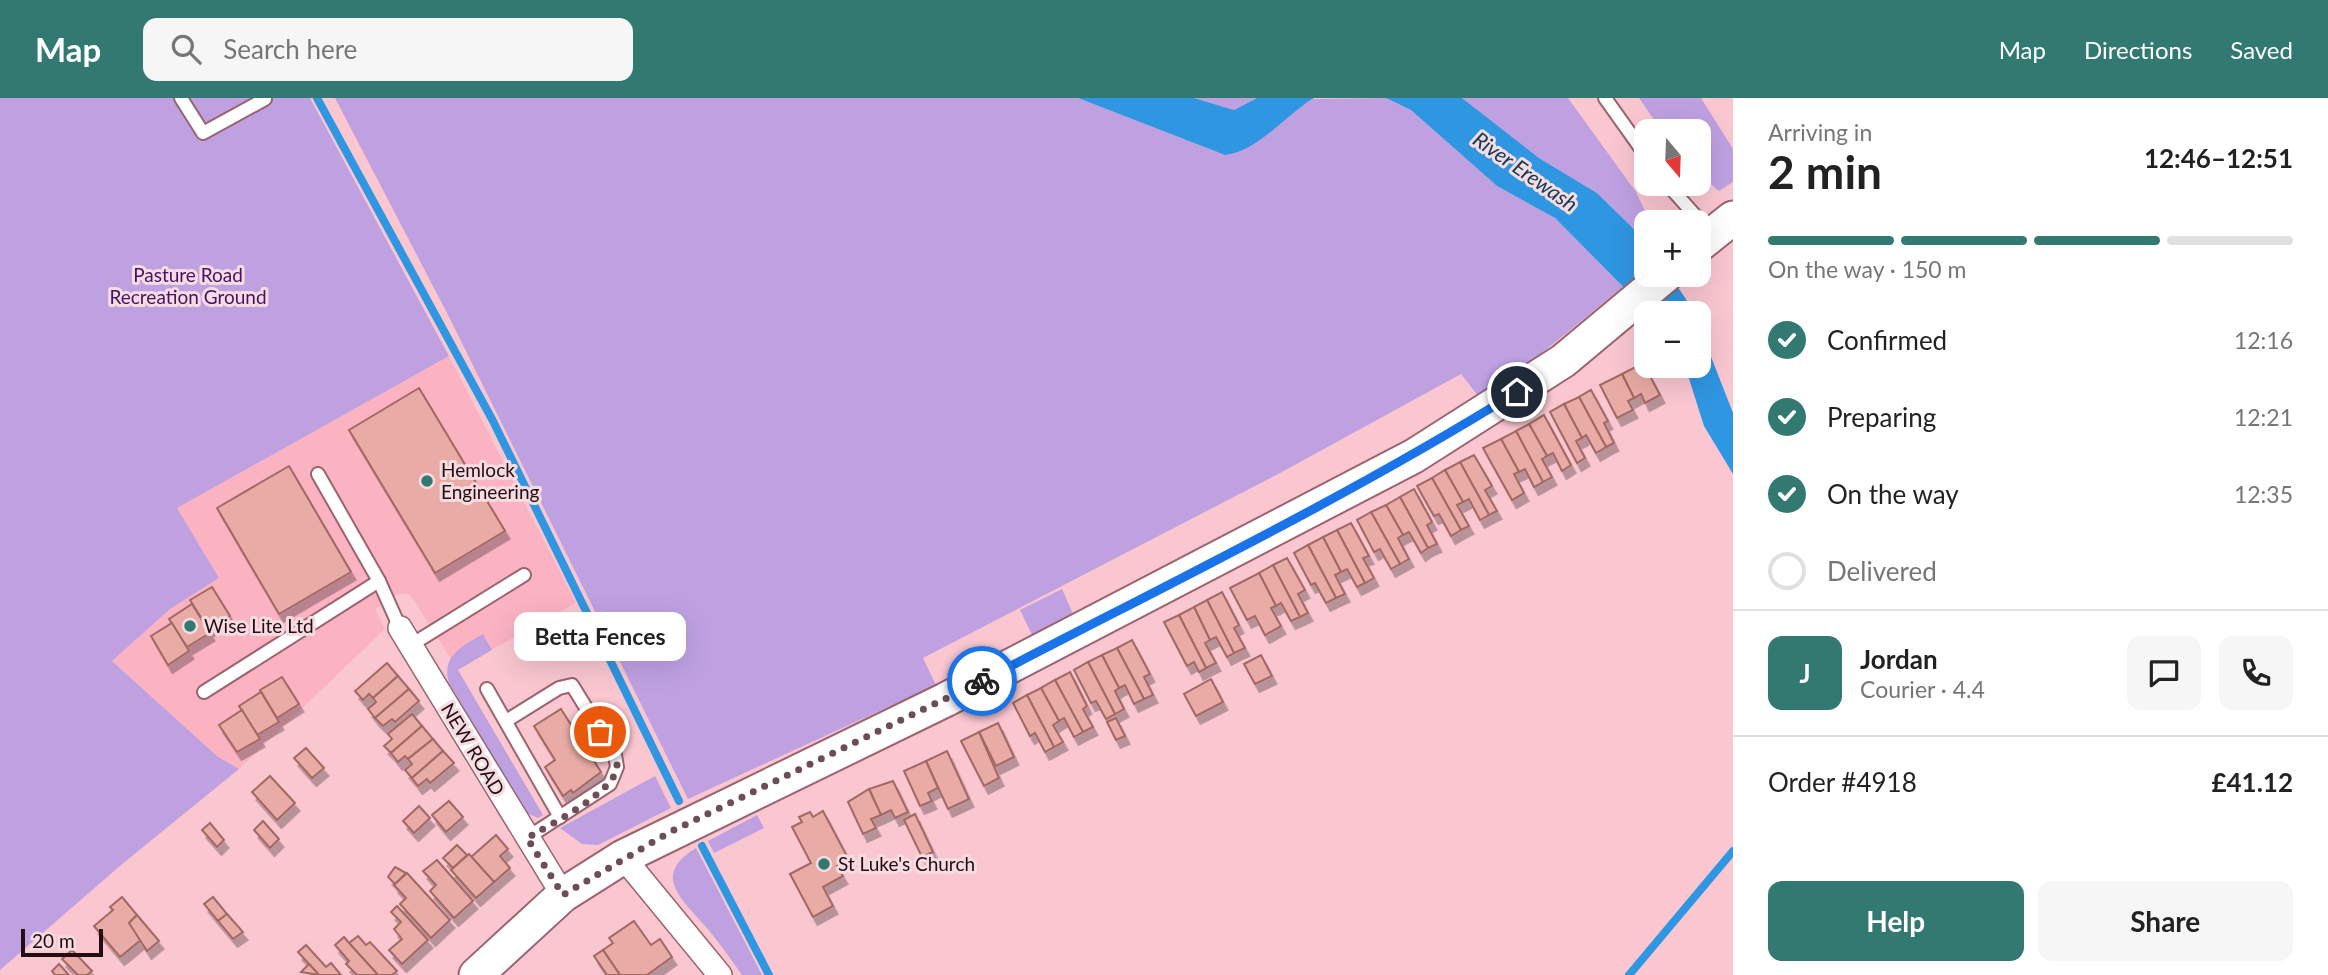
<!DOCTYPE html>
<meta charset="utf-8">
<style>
body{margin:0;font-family:Lato,sans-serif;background:#f6f6f6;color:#222;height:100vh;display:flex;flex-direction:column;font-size:26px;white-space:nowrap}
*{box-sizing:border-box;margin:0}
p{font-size:23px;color:#767676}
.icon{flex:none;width:38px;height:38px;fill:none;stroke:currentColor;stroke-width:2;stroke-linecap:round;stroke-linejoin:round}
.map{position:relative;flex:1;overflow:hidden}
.sheet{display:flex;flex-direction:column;background:#fff;width:595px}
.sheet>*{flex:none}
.needle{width:46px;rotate:161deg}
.tools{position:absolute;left:1634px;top:21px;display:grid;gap:14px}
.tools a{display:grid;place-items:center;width:77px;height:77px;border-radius:14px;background:#fff;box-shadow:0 7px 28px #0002;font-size:35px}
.scale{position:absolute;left:21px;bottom:18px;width:82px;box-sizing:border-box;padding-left:7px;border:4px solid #230d13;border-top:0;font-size:19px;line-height:24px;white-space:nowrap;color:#230d13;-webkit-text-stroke:5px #f6dce0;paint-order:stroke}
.pin{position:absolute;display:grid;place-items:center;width:60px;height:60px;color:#fff;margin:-30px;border:4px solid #fff;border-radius:50%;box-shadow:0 2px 7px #0007}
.courier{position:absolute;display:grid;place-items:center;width:70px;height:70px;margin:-35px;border:5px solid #1a73e8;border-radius:50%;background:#fff;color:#222;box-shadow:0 2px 9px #0007}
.bubble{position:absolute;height:49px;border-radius:14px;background:#fff;box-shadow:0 7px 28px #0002;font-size:23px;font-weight:700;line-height:49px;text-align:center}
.headline em{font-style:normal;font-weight:700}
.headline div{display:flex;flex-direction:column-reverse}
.headline{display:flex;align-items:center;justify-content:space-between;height:119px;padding:0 35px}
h1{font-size:46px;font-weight:700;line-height:52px}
.bar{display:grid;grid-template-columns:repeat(4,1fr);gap:10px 7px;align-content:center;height:84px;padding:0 35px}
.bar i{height:9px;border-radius:5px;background:#e0e0e0}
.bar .active{background:#327971}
.bar p{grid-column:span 4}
.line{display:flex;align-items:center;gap:18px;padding:0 35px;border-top:2px solid #e0e0e0}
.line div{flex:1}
.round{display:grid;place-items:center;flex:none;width:74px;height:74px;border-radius:14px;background:#f6f6f6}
ol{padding:0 35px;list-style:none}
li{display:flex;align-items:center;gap:21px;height:77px}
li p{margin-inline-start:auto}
li .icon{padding:7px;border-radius:50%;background:#327971;color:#fff;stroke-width:4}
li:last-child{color:#767676}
li i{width:38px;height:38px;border:4px solid #e0e0e0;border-radius:50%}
.cta{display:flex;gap:14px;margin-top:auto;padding:14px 35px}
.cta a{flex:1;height:80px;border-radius:14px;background:#327971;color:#fff;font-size:28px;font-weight:700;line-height:80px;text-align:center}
.cta a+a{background:#f6f6f6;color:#222}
header{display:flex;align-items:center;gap:42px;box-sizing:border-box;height:98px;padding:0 35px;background:#327971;color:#fff}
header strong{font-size:33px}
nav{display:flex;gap:38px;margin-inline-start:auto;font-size:24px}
.search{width:490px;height:63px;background:#f6f6f6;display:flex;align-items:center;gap:18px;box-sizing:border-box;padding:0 24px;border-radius:14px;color:#767676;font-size:26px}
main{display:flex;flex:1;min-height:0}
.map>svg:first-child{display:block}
.built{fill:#fbb3c2}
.green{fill:#bfa1e2}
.water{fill:#2f96e1}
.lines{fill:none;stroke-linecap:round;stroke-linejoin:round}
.stream{stroke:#2f96e1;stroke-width:8}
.building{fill:#e9aba5;stroke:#a26863;stroke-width:2;filter:url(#shadow)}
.lane-casing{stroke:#9b636f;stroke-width:16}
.street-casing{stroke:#9b636f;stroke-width:26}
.secondary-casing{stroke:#9b636f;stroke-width:37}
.lane{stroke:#fff;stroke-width:12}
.street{stroke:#fff;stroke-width:23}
.secondary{stroke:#fff;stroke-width:33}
.done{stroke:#6e4e56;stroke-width:7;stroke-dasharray:0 12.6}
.route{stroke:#1a73e8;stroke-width:9}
.poi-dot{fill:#327971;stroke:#f6dce0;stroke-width:2.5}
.labels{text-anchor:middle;stroke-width:6;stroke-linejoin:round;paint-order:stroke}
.park-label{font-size:19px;fill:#441269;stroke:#f6dce0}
.poi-label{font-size:19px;fill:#230d13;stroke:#f6dce0;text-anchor:start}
.street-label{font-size:19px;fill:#230d13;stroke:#f6dce0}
.water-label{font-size:21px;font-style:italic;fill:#103857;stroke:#f6dce0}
</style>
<header>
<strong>Map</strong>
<div class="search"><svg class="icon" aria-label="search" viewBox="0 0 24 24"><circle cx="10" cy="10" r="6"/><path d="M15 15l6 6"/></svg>Search here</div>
<nav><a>Map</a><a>Directions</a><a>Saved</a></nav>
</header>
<main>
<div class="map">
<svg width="1733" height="877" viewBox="0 0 1733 877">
<defs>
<filter id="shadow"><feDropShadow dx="4.5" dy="8" stdDeviation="0" flood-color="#0004"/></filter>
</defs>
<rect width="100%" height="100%" fill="#fac7d1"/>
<polygon class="built" points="449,258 576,505 457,571 414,502 408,496 398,496 375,511 385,531 239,671 217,658 112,563 170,511 219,480 176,410"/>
<g class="green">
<polygon points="0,0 310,0 449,258 177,410 219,480 170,511 112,563 217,658 239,671 121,767 0,872"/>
<polygon points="335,0 1078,0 1225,57 1313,1 1386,0 1411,12 1497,88 1555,120 1623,189 1527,267 1479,299 1461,276 1280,375 923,560 936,587 688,701 447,215"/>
<polygon points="1194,0 1257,0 1234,12"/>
<polygon points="1462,0 1568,0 1636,94 1650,124 1647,124 1647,139 1644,141 1597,95 1539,60"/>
<polygon points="1639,0 1701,0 1733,51 1733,84 1719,93 1699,76 1699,33 1662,33"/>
<polygon points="1062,491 1074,518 1033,539 1020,512"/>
<path d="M483,536l9,16 -34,20 85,145 -5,3 -12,-5 -77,-130c-8,-27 13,-37 34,-49z"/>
<polygon points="655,678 671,710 598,747 582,746 560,730"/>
<polygon points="757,717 764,730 714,755 708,743"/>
<path d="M696,750l66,127h-20c-12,-17 -23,-33 -37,-49 -23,-27 -54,-51 -9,-78z"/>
</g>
<g class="water">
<path d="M1078,0h116l40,12 23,-12h57c-29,17 -55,53 -89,57z"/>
<polygon points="1386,0 1462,0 1539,60 1597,95 1647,144 1647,177 1670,177 1695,215 1649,215 1555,120 1497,88 1411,12"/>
<polygon points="1699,228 1733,315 1733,376 1704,328 1685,268 1699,268"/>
</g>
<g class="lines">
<g class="stream">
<polyline points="317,0 493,323 679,703"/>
<polyline points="702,748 769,877"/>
<polyline points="1629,877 1733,753"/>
</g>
</g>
<g class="building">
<polygon points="1643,265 1660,297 1645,305 1641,296 1634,300 1622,276"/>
<polygon points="1622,276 1634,300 1628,303 1633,312 1617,320 1600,287"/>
<polygon points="419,290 505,433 435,475 349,332"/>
<polygon points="1591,292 1608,323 1604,325 1614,345 1606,349 1579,299"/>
<polygon points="1579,299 1606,349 1596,355 1586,337 1582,340 1564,306"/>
<polygon points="1564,306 1582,340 1576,343 1585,360 1577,365 1550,314"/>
<polygon points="1544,317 1571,367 1562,373 1553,355 1547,358 1529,326"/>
<polygon points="1529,326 1547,358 1542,361 1552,379 1543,384 1516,333"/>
<polygon points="1516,333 1543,384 1534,389 1525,371 1519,374 1501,341"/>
<polygon points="1501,341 1519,374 1514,376 1524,395 1512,402 1483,350"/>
<polygon points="1474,357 1492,388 1485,392 1497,413 1489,417 1460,364"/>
<polygon points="1460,364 1489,417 1480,422 1469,401 1463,404 1445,372"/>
<polygon points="289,368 351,474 279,516 217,410"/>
<polygon points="1445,372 1463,404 1457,407 1469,428 1461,432 1432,380"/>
<polygon points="1432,380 1461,432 1451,438 1439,416 1434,418 1417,388"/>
<polygon points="1414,391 1432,424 1427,427 1437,446 1428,450 1400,399"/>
<polygon points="1400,399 1428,450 1421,455 1409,434 1403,437 1386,407"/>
<polygon points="1386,407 1403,437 1398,440 1409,461 1400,466 1371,414"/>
<polygon points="1371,414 1400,466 1391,471 1380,451 1374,454 1357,422"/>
<polygon points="1351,425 1369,458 1363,460 1374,480 1365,485 1337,432"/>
<polygon points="1337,432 1365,485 1357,489 1347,471 1341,474 1323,439"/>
<polygon points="1323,439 1341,474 1335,477 1345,496 1336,500 1308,447"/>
<polygon points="1308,447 1336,500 1326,505 1315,485 1311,487 1294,455"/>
<polygon points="1287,460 1305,492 1298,496 1308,515 1300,519 1273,467"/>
<polygon points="1273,467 1300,519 1291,523 1281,505 1276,508 1259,475"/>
<polygon points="1259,475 1276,508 1271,510 1281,528 1265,537 1255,518 1247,522 1230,490"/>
<polygon points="212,489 230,518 208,531 190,502"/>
<polygon points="1222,494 1239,527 1234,530 1245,550 1234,555 1207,502"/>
<polygon points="1207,502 1234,555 1227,559 1216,539 1210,542 1194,509"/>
<polygon points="192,506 210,535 187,549 169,521"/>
<polygon points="1194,509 1210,542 1205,545 1216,565 1206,570 1179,517"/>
<polygon points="1179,517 1206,570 1199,574 1194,564 1187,568 1164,524"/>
<polygon points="172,525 189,553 168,567 151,538"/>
<polygon points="1132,542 1150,576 1144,579 1153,597 1144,601 1117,550"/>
<polygon points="1117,550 1144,601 1134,606 1125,587 1119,590 1102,557"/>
<polygon points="1102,557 1119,590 1115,593 1124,611 1115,616 1088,564"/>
<polygon points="1261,557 1272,578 1255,586 1244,566"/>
<polygon points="1088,564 1115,616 1106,621 1096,603 1091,605 1074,572"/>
<polygon points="387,565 398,578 373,600 369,596 363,602 355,593"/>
<polygon points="1070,574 1087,608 1083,611 1093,629 1083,634 1055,582"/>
<polygon points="398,578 409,591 375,620 368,611 376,604 373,600"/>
<polygon points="282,579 299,606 277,620 260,592"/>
<polygon points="1211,581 1223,604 1196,618 1184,596"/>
<polygon points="1055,582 1083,634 1074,639 1064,620 1059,623 1041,590"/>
<polygon points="1041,590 1059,623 1053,627 1063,644 1054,649 1027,597"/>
<polygon points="409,591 419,603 395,624 392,621 383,628 375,620"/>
<polygon points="261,594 279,624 257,637 239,608"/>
<polygon points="1027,597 1054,649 1045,654 1035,635 1030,638 1013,605"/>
<polygon points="561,611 601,674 573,695 571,692 563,698 545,669 555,662 534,628"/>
<polygon points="242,612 260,641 237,654 219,627"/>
<polygon points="412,616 422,628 391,655 384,648 392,641 388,636"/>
<polygon points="1116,620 1125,638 1116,642 1107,624"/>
<polygon points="998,625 1014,659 996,668 979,634"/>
<polygon points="422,628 433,641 408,661 405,658 398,664 391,655"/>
<polygon points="979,634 999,680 984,688 961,643"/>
<polygon points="433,641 443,653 412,680 405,672 412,666 408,661"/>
<polygon points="306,650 324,670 312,680 294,660"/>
<polygon points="443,653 454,665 430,685 427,681 418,688 412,680"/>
<polygon points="947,653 969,701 948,711 926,663"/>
<polygon points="926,663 938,690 928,695 932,703 920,708 904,673"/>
<polygon points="270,678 295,705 277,722 252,694"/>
<polygon points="893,683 908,714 895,720 891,712 881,717 869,691"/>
<polygon points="869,691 881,717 871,721 876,730 863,736 848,704"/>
<polygon points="449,703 463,719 446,734 432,717"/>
<polygon points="419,708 430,720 414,735 403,723"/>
<polygon points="823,713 849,762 837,768 843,778 823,789 833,808 813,819 790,776 811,765 792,729 802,724 799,719 810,714 813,719"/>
<polygon points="915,716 933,754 922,759 904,722"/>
<polygon points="263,723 279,741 270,750 254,732"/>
<polygon points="210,725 224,742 217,749 202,732"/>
<polygon points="496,737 508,751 500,758 510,770 494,784 471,759"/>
<polygon points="457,747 467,757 453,770 443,760"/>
<polygon points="469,756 494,784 476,800 451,772"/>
<polygon points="437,762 473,803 454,820 430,793 436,787 423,773"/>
<polygon points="395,769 406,775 395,786 388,779"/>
<polygon points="407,775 450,822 431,840 400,806 406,800 394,787"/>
<polygon points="122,799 137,817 129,825 142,841 120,859 94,828 113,812 110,809"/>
<polygon points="213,799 227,816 218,823 204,806"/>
<polygon points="397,808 428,842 402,866 389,852 402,841 394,831 401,824 391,814"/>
<polygon points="227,816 243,834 233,841 218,823"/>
<polygon points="137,817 159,843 147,853 129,825"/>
<polygon points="634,823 651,847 660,841 672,859 647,877 620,877 603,852 613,845 609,840"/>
<polygon points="358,838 366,847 370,844 397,873 392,877 378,877 349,845"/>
<polygon points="344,839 349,845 378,877 357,877 346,866 349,863 335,847"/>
<polygon points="306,847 326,869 331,865 341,877 319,877 298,854"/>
<polygon points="72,852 92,873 87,877 78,877 62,861"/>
<polygon points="603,852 620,877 607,877 594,858"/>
<polygon points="59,866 69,877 55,877 52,873"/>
<polygon points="309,866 319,877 301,874"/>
</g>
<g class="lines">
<defs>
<g id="lane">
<polyline points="181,0 203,35 265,1"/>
<polyline points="1605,0 1647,59"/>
<polyline points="1667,86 1711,135"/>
<polyline points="318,376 379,483 400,530"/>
<polyline points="411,547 524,477"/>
<polyline points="487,591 560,719"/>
<polyline points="204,594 379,483"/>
<polyline points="506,623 559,590 572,587 615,657 617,669 610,686 527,740"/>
</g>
<g id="street">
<polyline points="400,530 563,797"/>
<polyline points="623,759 720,877"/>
</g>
<g id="secondary">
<polyline points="1699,147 1733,120"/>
<polyline points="476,877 563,797 623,759 945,602 1414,358 1563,263 1666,177"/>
</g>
</defs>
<use href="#lane" class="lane-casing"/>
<use href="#street" class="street-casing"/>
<use href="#secondary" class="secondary-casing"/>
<use href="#lane" class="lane"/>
<use href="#street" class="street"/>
<use href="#secondary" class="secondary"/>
</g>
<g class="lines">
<path class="done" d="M600,634c7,10 18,22 17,35 -2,25 -69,59 -90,71l36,57 107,-63 312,-151"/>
<path class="route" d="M982,583c180,-94 363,-182 535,-289"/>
</g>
<g class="poi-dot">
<circle cx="427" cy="383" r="7"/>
<circle cx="190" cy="528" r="7"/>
<circle cx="824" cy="766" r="7"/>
</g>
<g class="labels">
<g class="park-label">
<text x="188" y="184">Pasture Road<tspan x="188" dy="22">Recreation Ground</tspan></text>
</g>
<g class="poi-label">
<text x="441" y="379">Hemlock<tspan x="441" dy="22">Engineering</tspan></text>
<text x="204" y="535">Wise Lite Ltd</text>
<text x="838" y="773">St Luke's Church</text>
</g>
<g class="street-label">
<text transform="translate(473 651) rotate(59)" y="7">NEW ROAD</text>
</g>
<g class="water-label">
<text transform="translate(1525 74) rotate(35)" y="7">River Erewash</text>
</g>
</g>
</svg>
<div class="tools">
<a><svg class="needle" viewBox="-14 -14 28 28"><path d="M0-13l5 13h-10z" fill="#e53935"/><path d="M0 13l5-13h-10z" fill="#767676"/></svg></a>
<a>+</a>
<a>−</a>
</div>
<div class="scale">20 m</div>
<div class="pin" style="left:600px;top:634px;background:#ea580c"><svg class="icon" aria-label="bag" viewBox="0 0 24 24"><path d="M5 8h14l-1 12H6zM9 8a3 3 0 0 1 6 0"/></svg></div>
<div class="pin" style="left:1517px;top:294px;background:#1f2937"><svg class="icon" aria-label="home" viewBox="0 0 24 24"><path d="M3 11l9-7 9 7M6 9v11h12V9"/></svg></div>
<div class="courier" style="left:982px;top:583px"><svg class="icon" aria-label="bike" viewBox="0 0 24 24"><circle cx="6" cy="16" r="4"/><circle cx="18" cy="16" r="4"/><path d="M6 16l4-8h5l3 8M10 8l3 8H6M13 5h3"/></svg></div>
<div class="bubble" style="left:514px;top:514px;width:172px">Betta Fences</div>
</div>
<section class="sheet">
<div class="headline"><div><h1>2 min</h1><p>Arriving in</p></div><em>12:46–12:51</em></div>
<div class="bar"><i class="active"></i><i class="active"></i><i class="active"></i><i></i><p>On the way · 150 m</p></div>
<ol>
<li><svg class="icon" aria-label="check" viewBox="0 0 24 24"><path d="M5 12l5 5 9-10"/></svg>Confirmed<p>12:16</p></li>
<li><svg class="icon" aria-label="check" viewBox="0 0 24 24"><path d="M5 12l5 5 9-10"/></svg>Preparing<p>12:21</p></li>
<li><svg class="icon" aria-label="check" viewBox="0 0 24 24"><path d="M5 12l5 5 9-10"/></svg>On the way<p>12:35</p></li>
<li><i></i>Delivered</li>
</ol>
<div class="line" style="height:126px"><b class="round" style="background:#327971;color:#fff">J</b><div><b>Jordan</b><p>Courier · 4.4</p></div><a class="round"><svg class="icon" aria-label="chat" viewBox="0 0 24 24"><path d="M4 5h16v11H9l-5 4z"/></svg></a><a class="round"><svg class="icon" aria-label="phone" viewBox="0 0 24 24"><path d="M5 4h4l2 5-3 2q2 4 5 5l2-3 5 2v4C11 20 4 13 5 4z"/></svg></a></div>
<div class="line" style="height:91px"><div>Order #4918</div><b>£41.12</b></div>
<div class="cta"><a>Help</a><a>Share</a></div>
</section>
</main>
